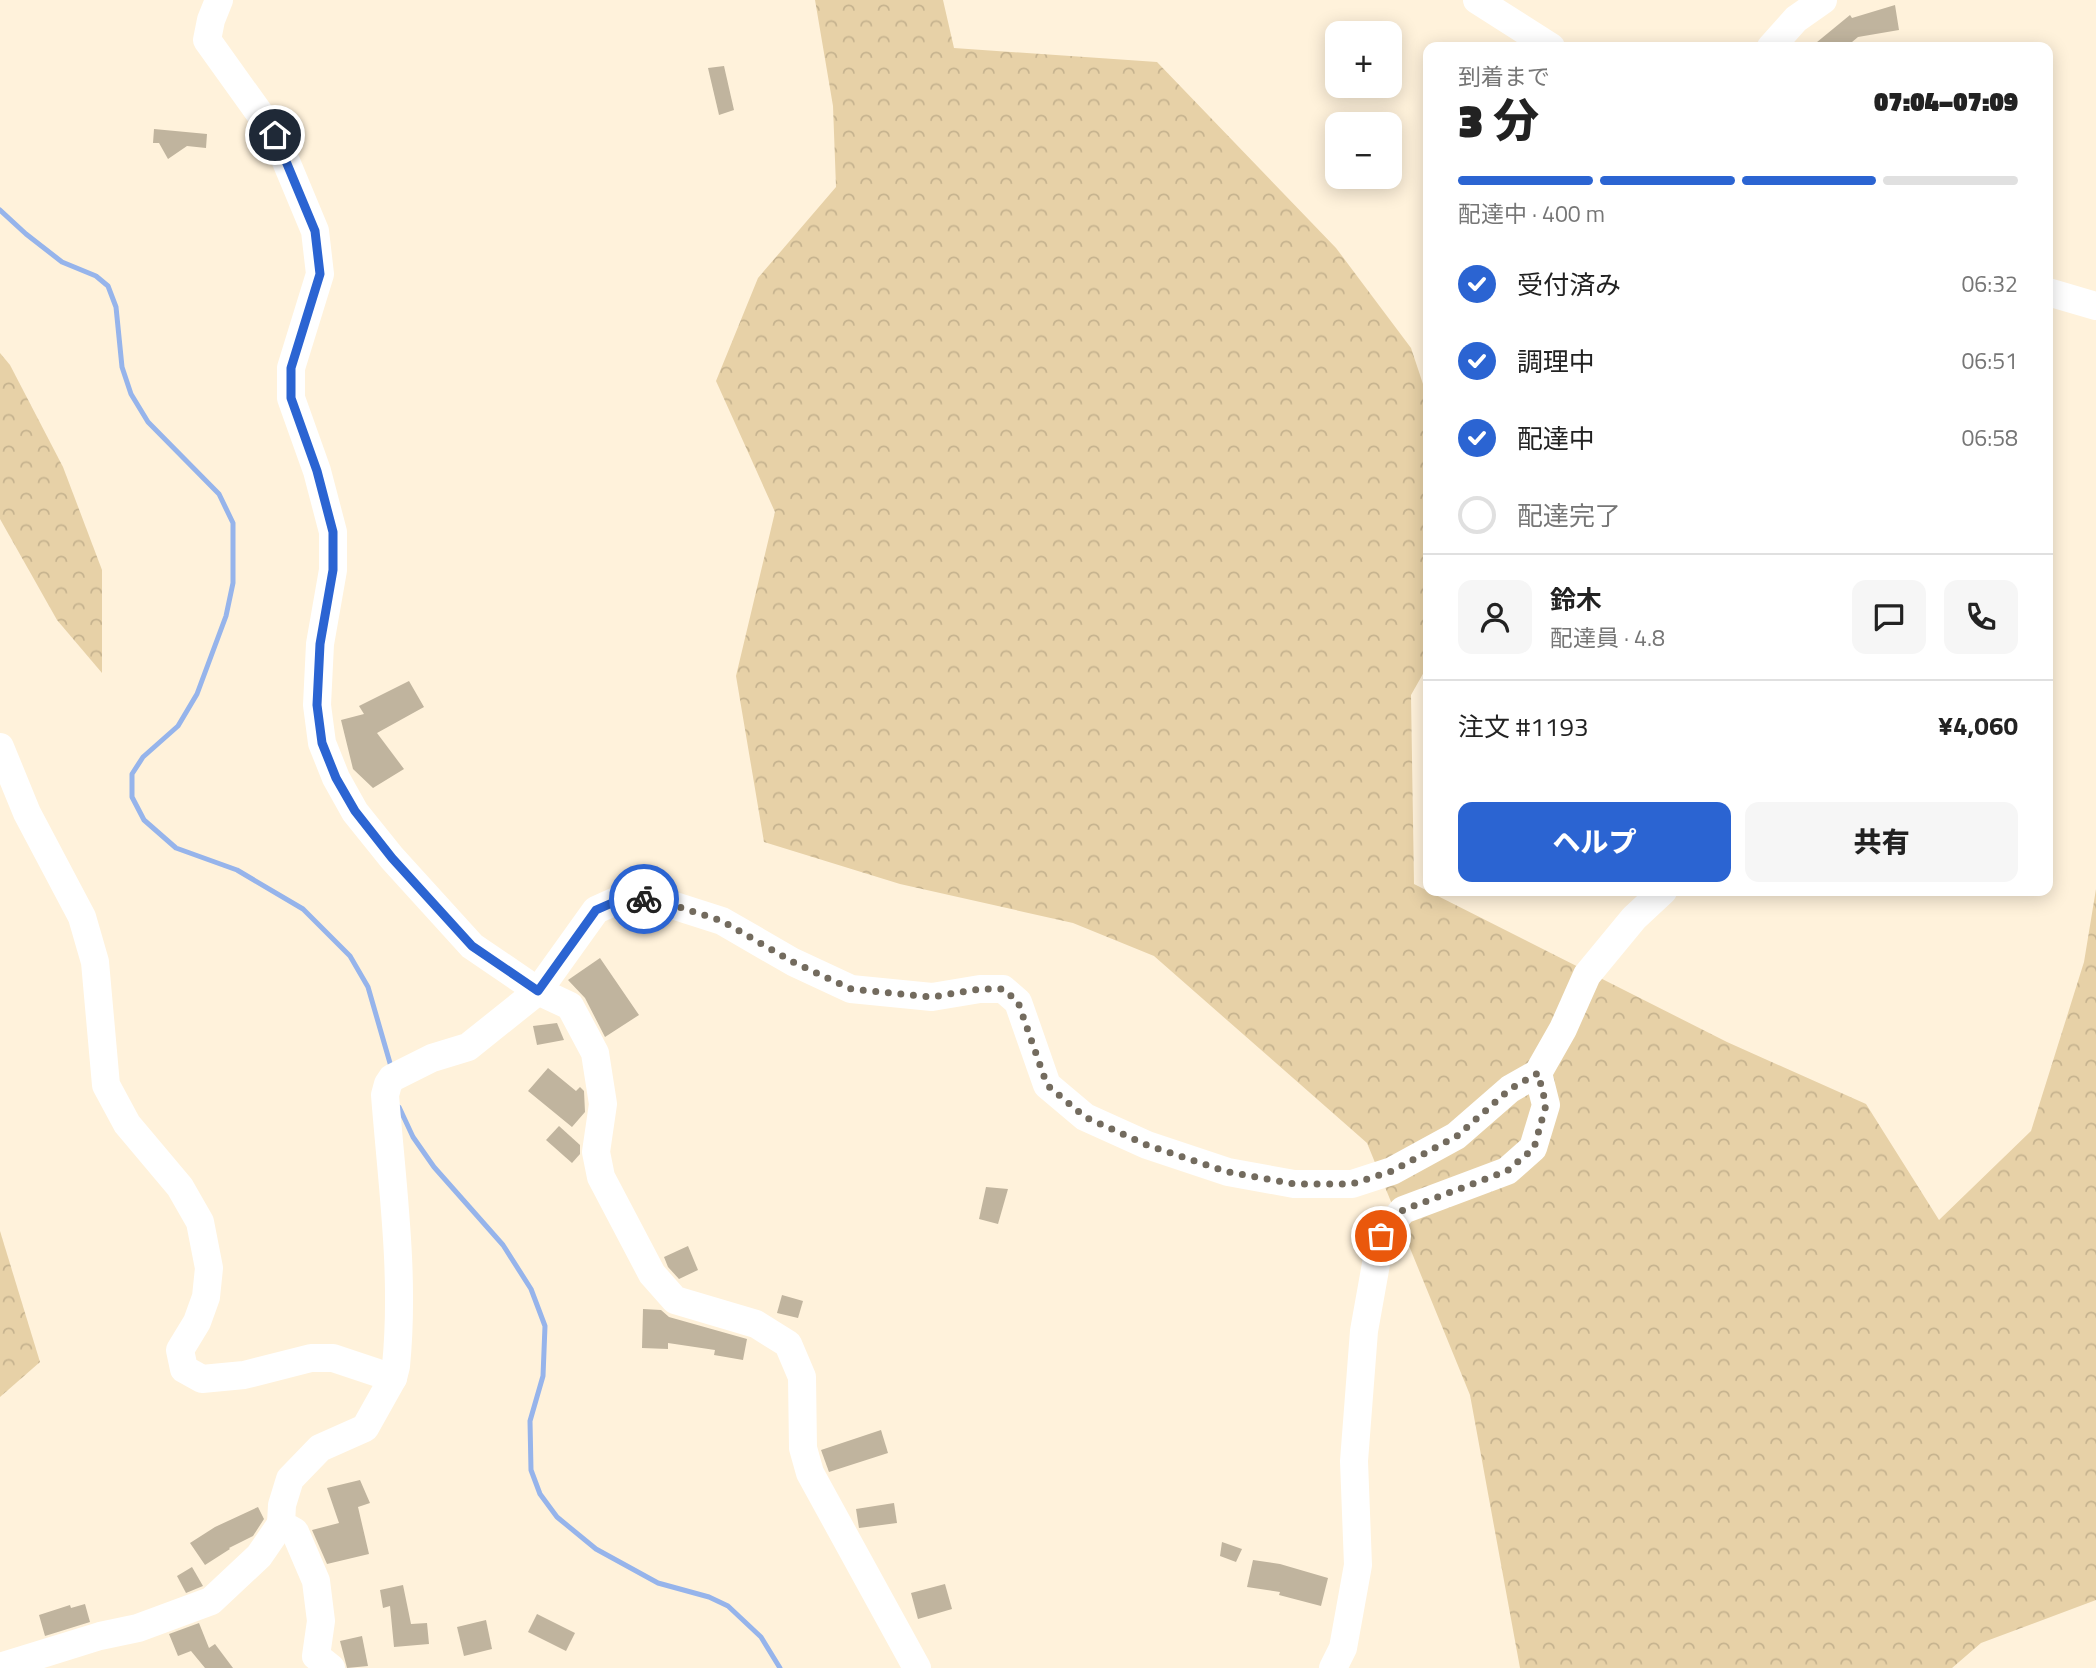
<!DOCTYPE html>
<html lang="ja">
<meta charset="utf-8">
<style>
body{margin:0;font-family:"Titillium Web","Noto Sans JP",sans-serif;background:#f6f6f6;color:#222;height:100vh;display:flex;flex-direction:column;font-size:26px;white-space:nowrap}
*{box-sizing:border-box;margin:0}
p{font-size:23px;color:#767676}
.icon{flex:none;width:38px;height:38px;fill:none;stroke:currentColor;stroke-width:2;stroke-linecap:round;stroke-linejoin:round}
.map{position:relative;flex:1;overflow:hidden}
.panel{position:absolute;left:1423px;top:42px;width:630px;height:854px;display:flex;flex-direction:column;background:#fff;border-radius:14px;box-shadow:0 4px 18px #0003}
.panel>*{flex:none}
.controls{position:absolute;left:1325px;top:21px;display:grid;gap:14px}
.controls a{display:grid;place-items:center;width:77px;height:77px;border-radius:14px;background:#fff;box-shadow:0 4px 18px #0003;font-size:35px}
.pin{position:absolute;display:grid;place-items:center;width:60px;height:60px;color:#fff;margin:-30px;border:4px solid #fff;border-radius:50%;box-shadow:0 2px 7px #0007}
.courier{position:absolute;display:grid;place-items:center;width:70px;height:70px;margin:-35px;border:5px solid #2b64d2;border-radius:50%;background:#fff;color:#222;box-shadow:0 2px 9px #0007}
.summary em{font-style:normal;font-weight:800}
.summary div{display:flex;flex-direction:column-reverse}
.summary{display:flex;align-items:center;justify-content:space-between;height:119px;padding:0 35px}
h1{font-size:46px;font-weight:800;line-height:52px}
.bar{display:grid;grid-template-columns:repeat(4,1fr);gap:10px 7px;align-content:center;height:84px;padding:0 35px}
.bar i{height:9px;border-radius:5px;background:#e0e0e0}
.bar .on{background:#2b64d2}
.bar p{grid-column:span 4}
.line{display:flex;align-items:center;gap:18px;padding:0 35px;border-top:2px solid #e0e0e0}
.line div{flex:1}
.round{display:grid;place-items:center;flex:none;width:74px;height:74px;border-radius:14px;background:#f6f6f6}
ol{padding:0 35px;list-style:none}
li{display:flex;align-items:center;gap:21px;height:77px}
li p{margin-inline-start:auto}
li .icon{padding:7px;border-radius:50%;background:#2b64d2;color:#fff;stroke-width:4}
li:last-child{color:#767676}
li i{width:38px;height:38px;border:4px solid #e0e0e0;border-radius:50%}
.action{display:flex;gap:14px;margin-top:auto;padding:14px 35px}
.action a{flex:1;height:80px;border-radius:14px;background:#2b64d2;color:#fff;font-size:28px;font-weight:800;line-height:80px;text-align:center}
.action a+a{background:#f6f6f6;color:#222}
.map>svg:first-child{display:block}
.forest{fill:url(#forest-crowns)}
.lines{fill:none;stroke-linecap:round;stroke-linejoin:round}
.stream{stroke:#96b4eb;stroke-width:5}
.building{fill:#c0b49e}
.minor{stroke:#fff;stroke-width:28}
.done{stroke:#736b5e;stroke-width:7;stroke-dasharray:0 12.6}
.route{stroke:#2b64d2;stroke-width:9}
</style>
<div class="map">
<svg width="2096" height="1668" viewBox="0 0 2096 1668">
<defs>
<pattern id="forest-crowns" width="20" height="18" patternUnits="userSpaceOnUse" patternTransform="scale(1.75)"><rect width="20" height="18" fill="#e7d1a7"/><path d="M2 6a3 3 0 1 1 6 0M12 15a3 3 0 1 1 6 0" fill="none" stroke="#c6b38f"/></pattern>
</defs>
<rect width="100%" height="100%" fill="#fff2db"/>
<g class="forest">
<polygon points="815,0 943,0 954,48 1157,62 1336,248 1411,348 1428,399 1428,665 1411,695 1414,884 1727,1042 1866,1104 1939,1220 2031,1131 2084,962 2096,889 2096,1600 1981,1643 1952,1668 1520,1668 1470,1395 1367,1143 1154,956 1073,923 900,884 764,842 736,676 775,512 716,381 758,278 836,187 833,106"/>
<polygon points="0,353 10,365 63,467 102,570 102,673 57,620 0,519"/>
<polygon points="0,1231 40,1362 0,1397"/>
</g>
<g class="lines">
<g class="stream">
<polyline points="0,210 26,234 62,262 96,276 108,286 116,307 122,367 131,394 148,422 219,494 233,523 233,583 226,616 197,694 178,726 143,757 132,774 132,797 144,820 176,848 237,870 303,909 350,956 368,987 392,1070"/>
<polyline points="399,1107 413,1137 434,1167 503,1245 531,1289 545,1326 543,1376 530,1421 531,1470 540,1494 557,1517 596,1549 658,1583 709,1597 728,1606 761,1637 780,1668"/>
</g>
</g>
<g class="building">
<polygon points="1895,5 1899,30 1858,37 1846,47 1811,47 1850,15 1852,18"/>
<polygon points="724,66 734,110 719,115 708,68"/>
<polygon points="154,129 207,134 206,148 187,146 168,159 159,143 153,143"/>
<polygon points="409,681 424,707 377,733 404,769 373,788 353,769 341,720 364,714 359,706"/>
<polygon points="600,958 639,1015 605,1037 585,998 568,980"/>
<polygon points="557,1023 564,1040 537,1045 533,1026"/>
<polygon points="548,1068 576,1091 580,1087 584,1091 585,1112 572,1127 528,1091"/>
<polygon points="559,1126 580,1145 580,1154 572,1163 546,1140"/>
<polygon points="986,1187 1008,1189 998,1224 979,1219"/>
<polygon points="688,1246 698,1270 679,1279 668,1267 664,1257"/>
<polygon points="782,1295 803,1301 798,1318 777,1313"/>
<polygon points="643,1309 661,1310 669,1317 747,1339 743,1360 714,1355 715,1350 668,1343 668,1349 642,1348"/>
<polygon points="881,1430 888,1453 829,1472 821,1450"/>
<polygon points="360,1480 370,1503 358,1507 369,1554 327,1564 312,1530 339,1523 327,1488"/>
<polygon points="894,1503 897,1523 859,1528 856,1509"/>
<polygon points="258,1507 264,1519 253,1536 229,1548 230,1549 205,1565 190,1543 215,1527"/>
<polygon points="1222,1542 1242,1549 1236,1562 1220,1556"/>
<polygon points="1253,1560 1280,1564 1328,1578 1321,1606 1279,1595 1280,1592 1247,1587"/>
<polygon points="192,1567 203,1586 186,1593 177,1576"/>
<polygon points="945,1584 952,1609 918,1619 911,1593"/>
<polygon points="403,1585 411,1624 427,1623 429,1644 394,1647 390,1606 383,1608 380,1590"/>
<polygon points="85,1604 90,1622 45,1636 39,1615 70,1605 71,1608"/>
<polygon points="537,1614 575,1633 566,1651 528,1632"/>
<polygon points="486,1620 492,1649 464,1656 457,1627"/>
<polygon points="199,1623 209,1648 215,1644 233,1668 205,1668 191,1651 178,1656 169,1634"/>
<polygon points="362,1636 368,1666 347,1668 340,1641"/>
</g>
<g class="lines">
<g class="minor">
<polyline points="219,0 211,20 207,40 275,135 315,231 320,274 291,368 291,398 317,471 333,532 333,570 320,644 317,705 322,743 336,778 355,812 392,858 472,946 538,991 570,1006 595,1053 603,1104 596,1152 601,1177 652,1274 675,1300 756,1324 788,1344 802,1377 803,1448 810,1473 917,1668"/>
<polyline points="1477,0 1551,47"/>
<polyline points="1771,47 1796,19 1823,0"/>
<polyline points="2048,292 2096,306"/>
<polyline points="0,747 27,813 82,917 95,962 106,1085 127,1124 180,1187 200,1222 209,1268 206,1297 197,1322 180,1350 184,1369 202,1379 244,1375 311,1358 333,1358 393,1378"/>
<polyline points="0,1667 100,1636 138,1628 211,1601 259,1556 281,1524"/>
<path d="M331,1668l-15,-12 5,-35 -5,-40 -21,-49 -14,-8 1,-19 8,-26 30,-31 45,-20 28,-50 3,-12c9,-91 -4,-181 -11,-271l3,-11 4,-6 40,-20 36,-11 70,-56 58,-81 31,-14 45,9 50,16 71,41 58,27 81,8 48,-8h23l15,13 29,83 38,32 62,28 81,27 66,12h58l40,-13 64,-35 54,-47 28,-16 25,-44 24,-54 47,-57 29,-27"/>
<polyline points="1333,1668 1343,1648 1358,1565 1354,1461 1364,1331 1381,1236 1403,1210 1507,1171 1533,1148 1546,1105 1538,1073"/>
</g>
</g>
<g class="lines">
<polyline class="done" points="644,899 673,905 722,921 793,962 851,989 932,997 980,989 1003,989 1018,1002 1047,1085 1085,1117 1147,1145 1228,1172 1294,1184 1352,1184 1392,1171 1457,1136 1510,1089 1538,1073 1546,1105 1534,1148 1507,1171 1403,1210 1381,1236"/>
<polyline class="route" points="275,135 315,231 320,274 291,368 291,398 317,471 333,532 333,570 320,644 317,705 322,743 336,778 355,811 392,858 472,946 538,991 596,910 628,896 644,899"/>
</g>
</svg>
<div class="controls">
<a>+</a>
<a>−</a>
</div>
<div class="pin" style="left:1381px;top:1236px;background:#ea580c"><svg class="icon" aria-label="bag" viewBox="0 0 24 24"><path d="M5 8h14l-1 12H6zM9 8a3 3 0 0 1 6 0"/></svg></div>
<div class="pin" style="left:275px;top:135px;background:#1f2937"><svg class="icon" aria-label="home" viewBox="0 0 24 24"><path d="M3 11l9-7 9 7M6 9v11h12V9"/></svg></div>
<div class="courier" style="left:644px;top:899px"><svg class="icon" aria-label="bike" viewBox="0 0 24 24"><circle cx="6" cy="16" r="4"/><circle cx="18" cy="16" r="4"/><path d="M6 16l4-8h5l3 8M10 8l3 8H6M13 5h3"/></svg></div>
<section class="panel">
<div class="summary"><div><h1>3 分</h1><p>到着まで</p></div><em>07:04–07:09</em></div>
<div class="bar"><i class="on"></i><i class="on"></i><i class="on"></i><i></i><p>配達中 · 400 m</p></div>
<ol>
<li><svg class="icon" aria-label="check" viewBox="0 0 24 24"><path d="M5 12l5 5 9-10"/></svg>受付済み<p>06:32</p></li>
<li><svg class="icon" aria-label="check" viewBox="0 0 24 24"><path d="M5 12l5 5 9-10"/></svg>調理中<p>06:51</p></li>
<li><svg class="icon" aria-label="check" viewBox="0 0 24 24"><path d="M5 12l5 5 9-10"/></svg>配達中<p>06:58</p></li>
<li><i></i>配達完了</li>
</ol>
<div class="line" style="height:126px"><a class="round"><svg class="icon" aria-label="person" viewBox="0 0 24 24"><circle cx="12" cy="8" r="4"/><path d="M4 21q1-7 8-7t8 7"/></svg></a><div><b>鈴木</b><p>配達員 · 4.8</p></div><a class="round"><svg class="icon" aria-label="chat" viewBox="0 0 24 24"><path d="M4 5h16v11H9l-5 4z"/></svg></a><a class="round"><svg class="icon" aria-label="phone" viewBox="0 0 24 24"><path d="M5 4h4l2 5-3 2q2 4 5 5l2-3 5 2v4C11 20 4 13 5 4z"/></svg></a></div>
<div class="line" style="height:91px"><div>注文 #1193</div><b>¥4,060</b></div>
<div class="action"><a>ヘルプ</a><a>共有</a></div>
</section>
</div>
